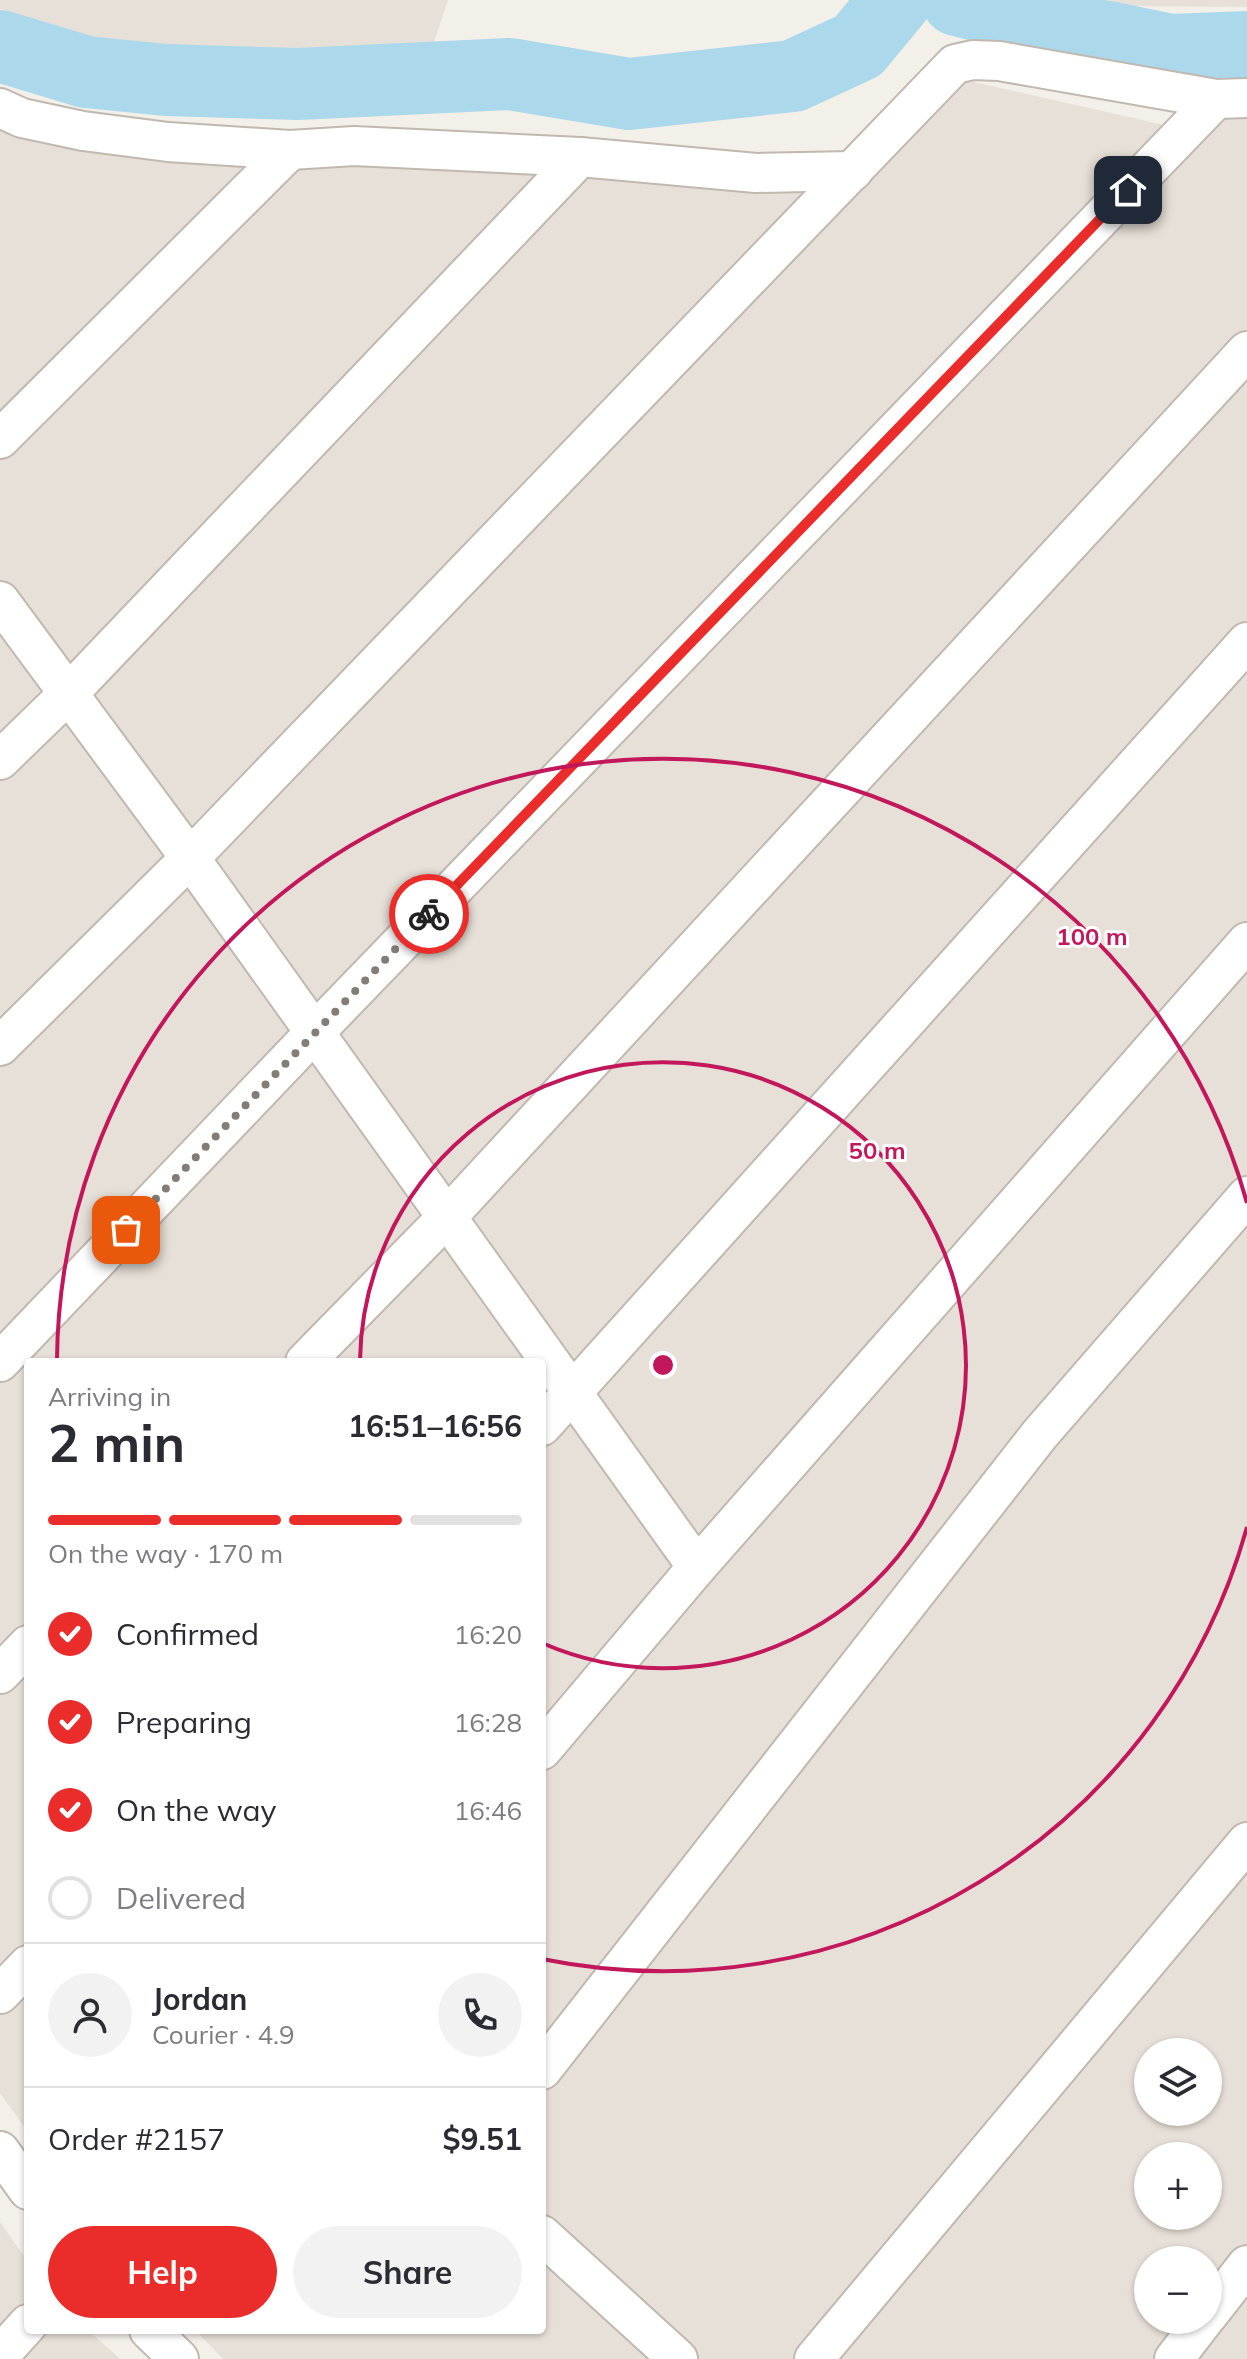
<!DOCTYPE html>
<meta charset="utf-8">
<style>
body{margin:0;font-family:Mulish,sans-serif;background:#f2f2f3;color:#2b2b33;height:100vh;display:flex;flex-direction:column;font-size:30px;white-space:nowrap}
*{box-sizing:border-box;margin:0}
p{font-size:26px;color:#7c7c81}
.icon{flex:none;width:44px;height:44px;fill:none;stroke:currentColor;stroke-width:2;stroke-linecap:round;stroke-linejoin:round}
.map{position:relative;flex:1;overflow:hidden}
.sheet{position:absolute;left:24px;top:1358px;width:522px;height:976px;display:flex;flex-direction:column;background:#fff;border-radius:8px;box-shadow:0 2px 6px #0004}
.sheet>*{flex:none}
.tools{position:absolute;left:1134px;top:2038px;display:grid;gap:16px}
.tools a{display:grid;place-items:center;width:88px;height:88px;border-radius:50%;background:#fff;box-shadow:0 2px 6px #0004;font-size:40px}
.pin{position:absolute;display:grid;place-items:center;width:68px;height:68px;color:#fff;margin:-34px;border-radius:16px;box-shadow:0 4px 12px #0006}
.courier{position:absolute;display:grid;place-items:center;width:80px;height:80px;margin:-40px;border:6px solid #ea2d2a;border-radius:50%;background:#fff;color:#222;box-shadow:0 2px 10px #0007}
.summary em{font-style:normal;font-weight:700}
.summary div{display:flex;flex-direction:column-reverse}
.summary{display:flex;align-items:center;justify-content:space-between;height:136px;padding:0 24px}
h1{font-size:52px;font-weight:700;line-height:60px}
.bar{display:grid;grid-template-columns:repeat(4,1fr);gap:12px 8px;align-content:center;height:96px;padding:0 24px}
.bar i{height:10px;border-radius:6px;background:#e1e1e2}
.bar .current{background:#ea2d2a}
.bar p{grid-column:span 4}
.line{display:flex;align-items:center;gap:20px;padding:0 24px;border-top:2px solid #e1e1e2}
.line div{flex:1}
.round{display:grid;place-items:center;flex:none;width:84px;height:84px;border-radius:42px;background:#f2f2f3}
ol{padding:0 24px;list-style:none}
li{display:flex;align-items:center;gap:24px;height:88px}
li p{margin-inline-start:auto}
li .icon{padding:8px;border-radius:50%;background:#ea2d2a;color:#fff;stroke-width:4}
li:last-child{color:#7c7c81}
li i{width:44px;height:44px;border:4px solid #e1e1e2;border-radius:50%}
.primary-button{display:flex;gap:16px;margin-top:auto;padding:16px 24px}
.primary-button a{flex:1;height:92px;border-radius:48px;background:#ea2d2a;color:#fff;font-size:32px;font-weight:700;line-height:92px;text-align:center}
.primary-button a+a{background:#f2f2f3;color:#2b2b33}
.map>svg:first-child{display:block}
.residential{fill:#e7e0d8;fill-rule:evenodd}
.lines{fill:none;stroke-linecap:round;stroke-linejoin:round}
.river{stroke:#abd9eb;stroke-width:72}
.minor-casing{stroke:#c1b8af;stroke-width:42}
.minor{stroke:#fff;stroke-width:38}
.done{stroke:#837d76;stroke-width:8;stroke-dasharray:0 14.4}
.route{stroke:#ea2d2a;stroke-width:10}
.ring{fill:none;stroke:#c2185b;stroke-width:4}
.centre{fill:#c2185b;stroke:#fff;stroke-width:4}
.ring-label{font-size:24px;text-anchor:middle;font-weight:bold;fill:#c2185b;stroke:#fff;stroke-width:6;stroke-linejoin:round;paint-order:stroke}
</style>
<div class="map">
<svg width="1247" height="2359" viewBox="0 0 1247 2359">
<rect width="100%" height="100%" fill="#f3efe9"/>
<g class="residential">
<polygon points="0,0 448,0 430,54 173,61 0,9"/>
<polygon points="870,0 1247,0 1247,7 873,4"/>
<path d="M961,79l221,50 65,-15v2245h-1024l-28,-29h347v-968h-514v770l-28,-39v-1988l240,61h587zM1148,2052h60v60h-60zM1148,2156h60v60h-60zM1148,2260h60v60h-60z"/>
<polygon points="0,2222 28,2262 28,2330 88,2330 120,2359 0,2359"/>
</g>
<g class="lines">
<g class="river">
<polyline points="957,0 1098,35 1171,50 1247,47"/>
<polyline points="0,46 86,72 166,80 298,84 510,74 629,94 793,76 858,46 896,0"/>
</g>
<defs>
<g id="minor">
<polyline points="0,108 22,118 83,131 168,142 290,150 354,146 580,157 756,173 853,171"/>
<polyline points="0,439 290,150"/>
<polyline points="0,601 190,858 697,1567"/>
<polyline points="0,760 68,694 580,157"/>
<polyline points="0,1046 190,858 955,64 973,60 999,61 1216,99 1247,98"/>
<polyline points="0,1362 315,1032 1216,99"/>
<polyline points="305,1362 447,1217 1247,351"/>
<polyline points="542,1426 1247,642"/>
<polyline points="0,1674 28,1645"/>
<polyline points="542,1750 697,1567 1247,942"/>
<polyline points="0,1994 28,1965"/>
<polyline points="542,2070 1040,1434 1247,1196"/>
<polyline points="0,2151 28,2190"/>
<polyline points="542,2235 678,2359"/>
<polyline points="1208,2315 1247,2265"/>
<polyline points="149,2330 179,2359"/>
<polyline points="0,2355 28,2324"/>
<polyline points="814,2359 1247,1842"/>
<polyline points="1174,2359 1204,2320"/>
</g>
</defs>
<use href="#minor" class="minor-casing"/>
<use href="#minor" class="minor"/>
</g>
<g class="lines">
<polyline class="done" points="126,1230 429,914"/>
<polyline class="route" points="429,914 1128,190"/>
</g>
<g class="ring">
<path d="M360 1360A303 303 0 1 1 542 1643"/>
<path d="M1247 1527A606 606 0 0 1 542 1959M57 1360A606 606 0 0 1 1247 1203"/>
</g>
<circle cx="663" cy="1365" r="12" class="centre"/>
<g class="ring-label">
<text x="1092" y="945">100 m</text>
<text x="877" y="1159">50 m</text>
</g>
</svg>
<div class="tools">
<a><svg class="icon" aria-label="layers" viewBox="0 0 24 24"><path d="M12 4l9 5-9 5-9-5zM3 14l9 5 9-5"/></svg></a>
<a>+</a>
<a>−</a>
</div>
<div class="pin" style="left:126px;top:1230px;background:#ea580c"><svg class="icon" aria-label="bag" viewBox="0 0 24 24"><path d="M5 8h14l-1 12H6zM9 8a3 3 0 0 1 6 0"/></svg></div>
<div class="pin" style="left:1128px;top:190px;background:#1f2937"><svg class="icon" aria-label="home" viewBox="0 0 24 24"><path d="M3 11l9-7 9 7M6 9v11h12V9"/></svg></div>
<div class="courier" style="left:429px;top:914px"><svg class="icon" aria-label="bike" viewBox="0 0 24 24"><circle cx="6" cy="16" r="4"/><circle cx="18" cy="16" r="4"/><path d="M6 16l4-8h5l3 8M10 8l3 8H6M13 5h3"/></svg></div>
<section class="sheet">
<div class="summary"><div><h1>2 min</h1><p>Arriving in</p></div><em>16:51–16:56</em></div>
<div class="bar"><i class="current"></i><i class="current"></i><i class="current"></i><i></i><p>On the way · 170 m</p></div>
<ol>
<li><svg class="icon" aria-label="check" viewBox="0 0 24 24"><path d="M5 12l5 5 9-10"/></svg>Confirmed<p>16:20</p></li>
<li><svg class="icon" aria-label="check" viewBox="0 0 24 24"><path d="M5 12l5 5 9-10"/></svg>Preparing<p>16:28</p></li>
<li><svg class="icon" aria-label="check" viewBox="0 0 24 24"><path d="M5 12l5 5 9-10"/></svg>On the way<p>16:46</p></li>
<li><i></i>Delivered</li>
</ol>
<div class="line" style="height:144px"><a class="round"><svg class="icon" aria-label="person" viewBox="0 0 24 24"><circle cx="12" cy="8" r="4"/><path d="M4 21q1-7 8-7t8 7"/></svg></a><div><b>Jordan</b><p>Courier · 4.9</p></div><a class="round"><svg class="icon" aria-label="phone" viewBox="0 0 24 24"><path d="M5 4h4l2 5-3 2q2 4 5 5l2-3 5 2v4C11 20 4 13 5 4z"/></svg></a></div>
<div class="line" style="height:104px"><div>Order #2157</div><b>$9.51</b></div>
<div class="primary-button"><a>Help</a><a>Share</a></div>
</section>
</div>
